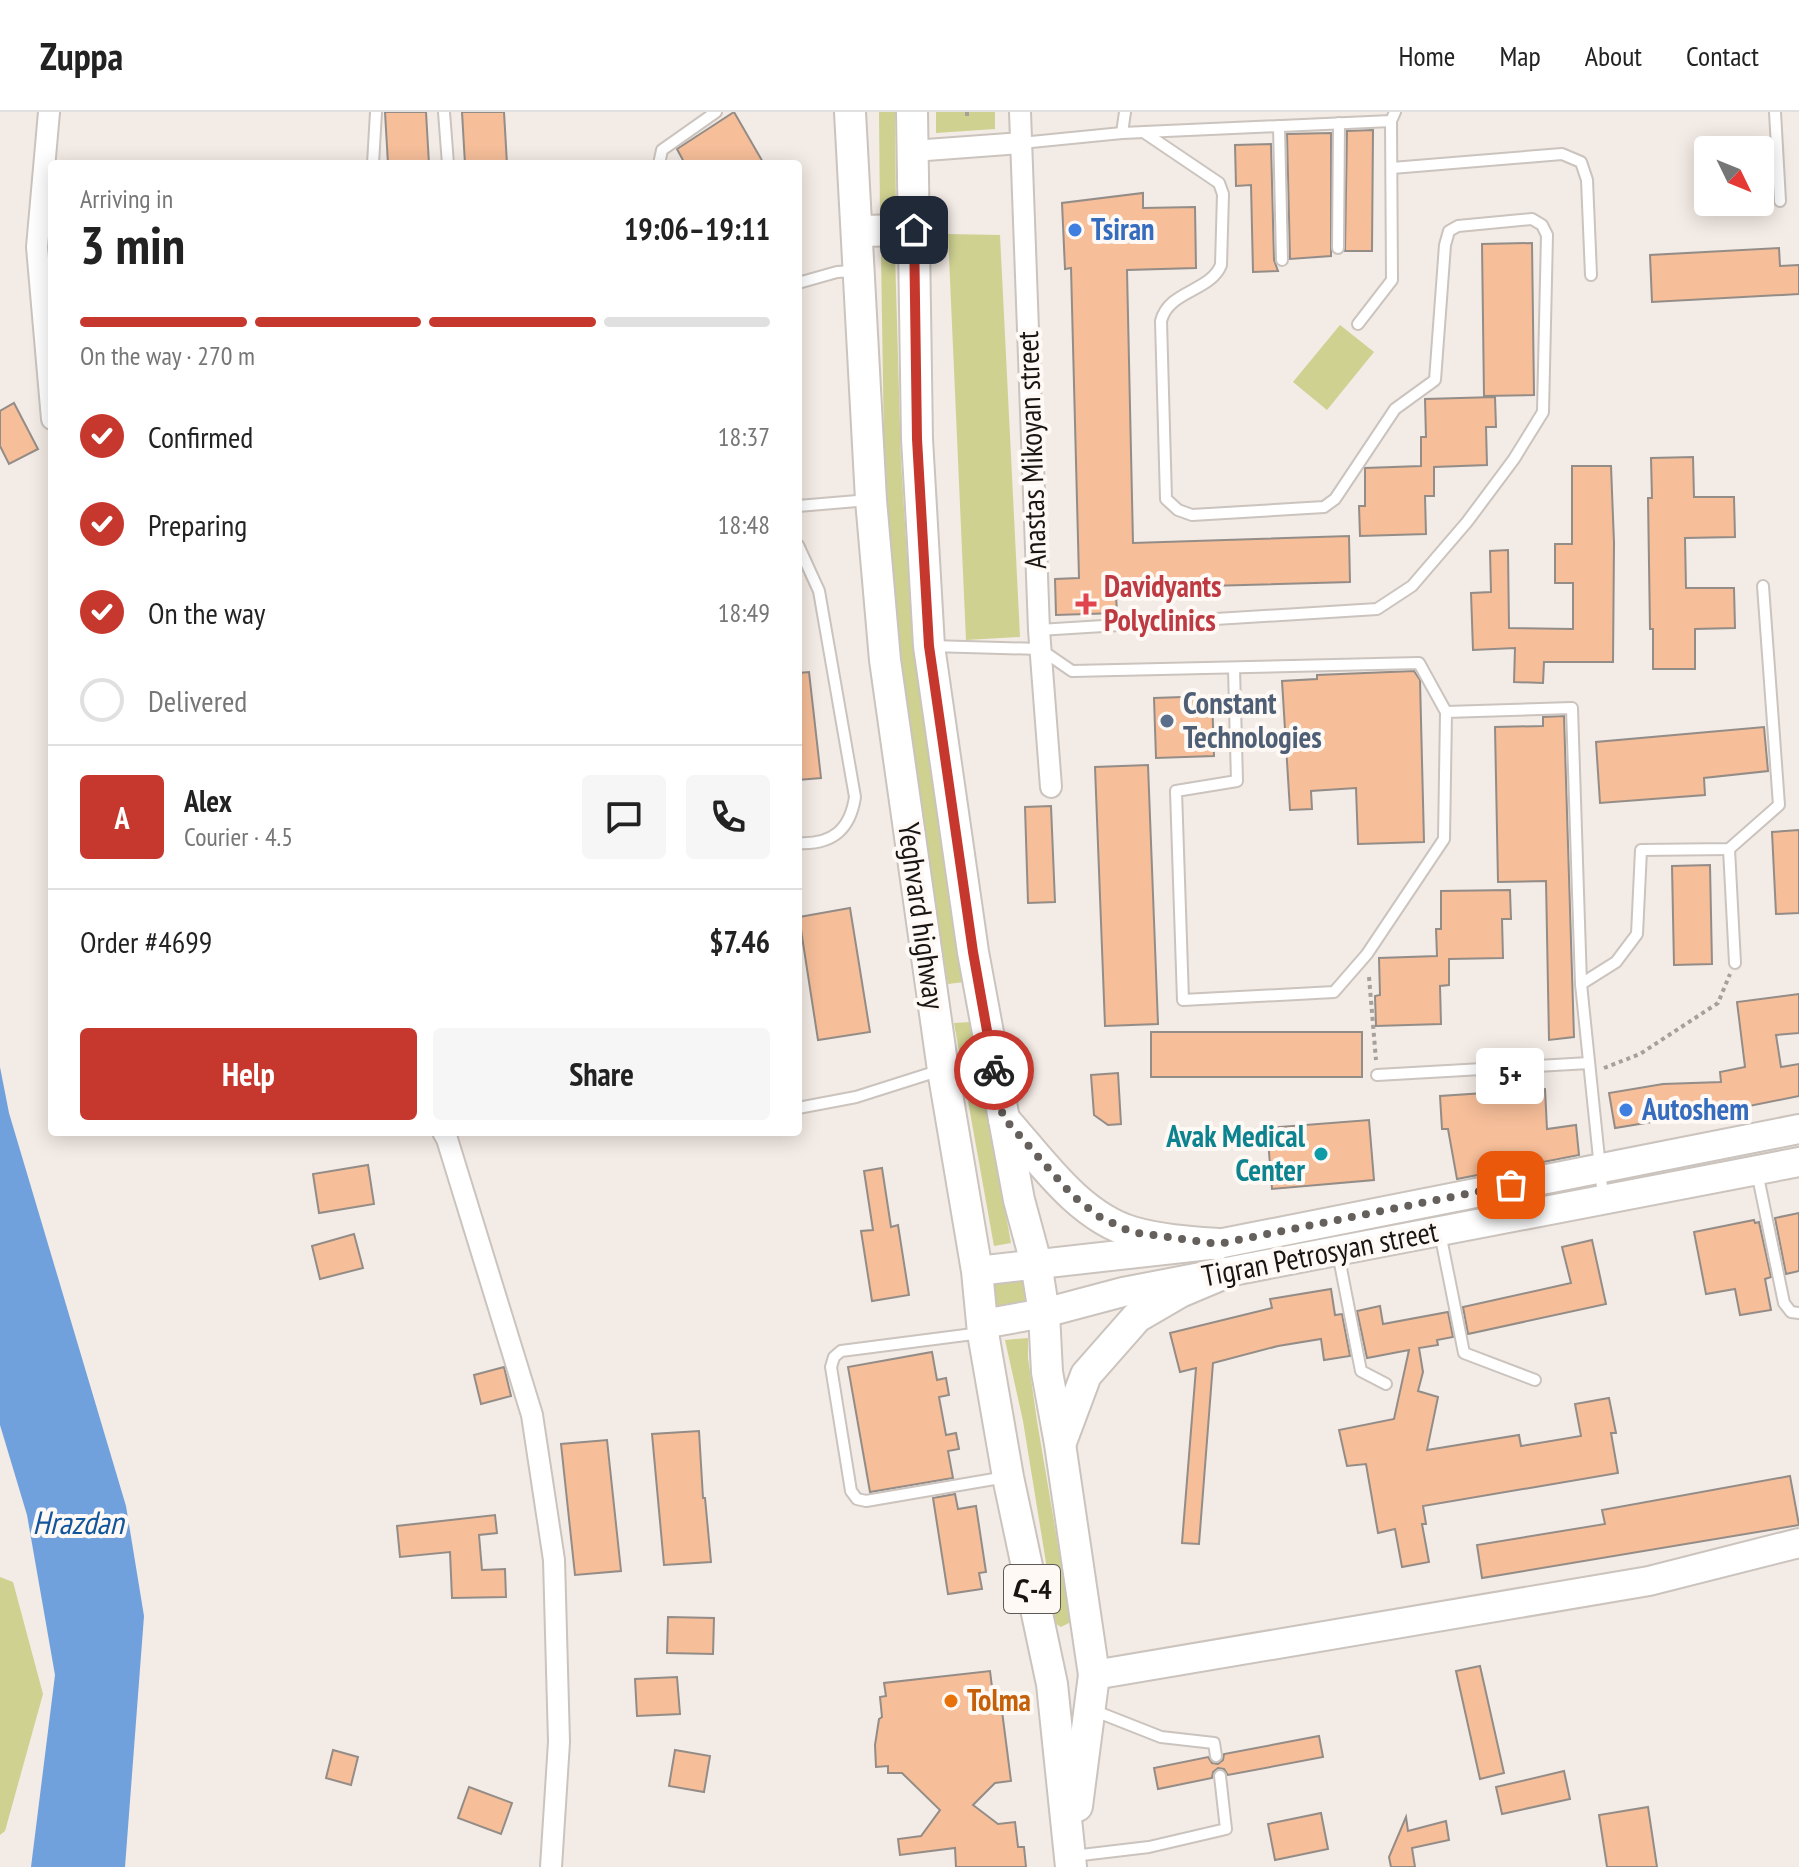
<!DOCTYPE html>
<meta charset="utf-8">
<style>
body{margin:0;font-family:"PT Sans Narrow","Noto Sans Armenian",sans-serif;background:#f6f6f6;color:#222;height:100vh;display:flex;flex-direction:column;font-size:30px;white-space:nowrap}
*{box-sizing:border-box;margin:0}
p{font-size:26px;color:#767676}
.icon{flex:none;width:44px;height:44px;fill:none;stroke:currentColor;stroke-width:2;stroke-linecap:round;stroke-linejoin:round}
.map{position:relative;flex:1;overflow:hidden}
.details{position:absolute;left:48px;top:48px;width:754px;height:976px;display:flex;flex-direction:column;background:#fff;border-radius:8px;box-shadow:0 4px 20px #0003}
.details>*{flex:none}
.needle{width:52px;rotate:133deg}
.tools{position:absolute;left:1694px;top:24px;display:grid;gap:16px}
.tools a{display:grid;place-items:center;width:80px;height:80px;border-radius:8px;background:#fff;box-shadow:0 4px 20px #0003;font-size:40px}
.pin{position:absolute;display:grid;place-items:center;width:68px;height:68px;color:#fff;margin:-34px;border-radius:16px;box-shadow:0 4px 12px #0006}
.courier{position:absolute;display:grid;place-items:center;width:80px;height:80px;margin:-40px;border:6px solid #c6382e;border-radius:50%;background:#fff;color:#222;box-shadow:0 2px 10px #0007}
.bubble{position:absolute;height:56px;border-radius:8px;background:#fff;box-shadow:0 4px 20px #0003;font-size:26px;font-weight:700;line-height:56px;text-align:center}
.head em{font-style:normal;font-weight:700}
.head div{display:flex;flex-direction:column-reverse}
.head{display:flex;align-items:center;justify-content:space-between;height:136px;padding:0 32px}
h1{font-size:52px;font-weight:700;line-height:60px}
.bar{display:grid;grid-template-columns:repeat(4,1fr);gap:12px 8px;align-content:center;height:96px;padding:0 32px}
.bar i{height:10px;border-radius:6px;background:#e0e0e0}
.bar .active{background:#c6382e}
.bar p{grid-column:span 4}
.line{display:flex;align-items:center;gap:20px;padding:0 32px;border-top:2px solid #e0e0e0}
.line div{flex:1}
.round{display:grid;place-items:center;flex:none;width:84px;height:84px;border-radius:8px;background:#f6f6f6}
ol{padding:0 32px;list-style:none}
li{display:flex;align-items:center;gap:24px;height:88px}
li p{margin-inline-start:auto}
li .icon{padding:8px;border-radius:50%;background:#c6382e;color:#fff;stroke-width:4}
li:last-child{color:#767676}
li i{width:44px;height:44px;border:4px solid #e0e0e0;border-radius:50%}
.cta{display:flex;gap:16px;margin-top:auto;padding:16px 32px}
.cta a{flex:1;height:92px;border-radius:8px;background:#c6382e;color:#fff;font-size:32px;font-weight:700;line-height:92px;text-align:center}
.cta a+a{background:#f6f6f6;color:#222}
header{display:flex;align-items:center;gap:48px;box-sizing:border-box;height:112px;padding:0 40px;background:#fff;border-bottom:2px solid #e0e0e0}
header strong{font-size:38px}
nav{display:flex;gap:44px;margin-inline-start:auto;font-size:28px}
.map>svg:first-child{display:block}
.green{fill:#ced190}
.water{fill:#71a1dd}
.building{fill:#f6be99;stroke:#948c87;stroke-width:2}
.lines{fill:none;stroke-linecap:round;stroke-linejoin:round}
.lane-casing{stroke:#cbc3bd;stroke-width:14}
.street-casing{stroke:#cbc3bd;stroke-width:24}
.secondary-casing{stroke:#cbc3bd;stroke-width:32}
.primary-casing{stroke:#cbc3bd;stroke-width:34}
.path{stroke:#a6a09b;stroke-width:4;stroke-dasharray:4 4;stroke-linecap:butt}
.lane{stroke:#fff;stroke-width:10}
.street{stroke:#fff;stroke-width:20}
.secondary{stroke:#fff;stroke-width:28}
.primary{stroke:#fff;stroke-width:30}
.done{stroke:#65605c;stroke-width:8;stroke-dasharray:0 14.4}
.route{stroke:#c6382e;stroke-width:10}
.shop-dot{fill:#3f7fe0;stroke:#fef9f5;stroke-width:3}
.health-dot{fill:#e0444e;stroke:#fef9f5;stroke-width:3}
.service-dot{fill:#5c6f8a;stroke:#fef9f5;stroke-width:3}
.culture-dot{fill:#0f9aa8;stroke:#fef9f5;stroke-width:3}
.food-dot{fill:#e8710a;stroke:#fef9f5;stroke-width:3}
.labels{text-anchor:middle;stroke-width:8;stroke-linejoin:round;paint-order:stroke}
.shield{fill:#fef9f5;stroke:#5d5957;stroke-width:2}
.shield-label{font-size:28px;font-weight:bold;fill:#181513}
.shop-label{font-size:30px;font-weight:bold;fill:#366cbe;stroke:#fef9f5;text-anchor:start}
.street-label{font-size:30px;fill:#181513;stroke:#fef9f5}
.health-label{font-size:30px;font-weight:bold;fill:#be3a42;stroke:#fef9f5;text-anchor:start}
.service-label{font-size:30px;font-weight:bold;fill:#4e5e75;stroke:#fef9f5;text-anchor:start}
.culture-label{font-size:30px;font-weight:bold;fill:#0d838f;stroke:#fef9f5;text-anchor:end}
.food-label{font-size:30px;font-weight:bold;fill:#c56008;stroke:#fef9f5;text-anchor:start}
.water-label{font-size:32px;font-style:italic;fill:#11559c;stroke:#fef9f5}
</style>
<header>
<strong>Zuppa</strong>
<nav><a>Home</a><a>Map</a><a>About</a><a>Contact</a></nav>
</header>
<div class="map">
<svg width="1799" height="1755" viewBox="0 0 1799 1755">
<rect width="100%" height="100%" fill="#f3ebe5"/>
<g class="green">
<polygon points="879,0 895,0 896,105 880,105"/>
<polygon points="936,0 995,0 995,17 936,21"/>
<polygon points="948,122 1000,123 1020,525 966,528"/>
<polygon points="895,141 901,350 910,490 940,726 964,870 948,872 900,566 888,430 884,334 881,142"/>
<polygon points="1340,213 1374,240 1327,298 1293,270"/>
<polygon points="971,910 1011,1131 994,1134 954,911"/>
<polygon points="1023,1166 1028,1171 1030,1191 996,1198 991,1179 997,1167"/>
<polygon points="1028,1226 1028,1246 1037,1309 1071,1510 1061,1515 1056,1512 1023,1309 1005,1228"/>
<polygon points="0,1465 13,1470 43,1582 5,1719 0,1723"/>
</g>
<polygon class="water" points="0,955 9,1001 126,1394 144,1504 125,1755 31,1755 55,1563 27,1403 0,1313"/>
<g class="building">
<polygon points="385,0 426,0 429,52 388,52"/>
<polygon points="462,0 504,0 507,52 465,52"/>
<polygon points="734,0 764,52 685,52 677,37"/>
<polygon points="1373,18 1372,139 1345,139 1347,19"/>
<polygon points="1331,21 1331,144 1290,147 1287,22"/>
<polygon points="1271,32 1274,148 1278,159 1253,160 1251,73 1236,74 1235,33"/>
<polygon points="1143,81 1143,96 1195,95 1196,156 1127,158 1133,431 1349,424 1350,470 1134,476 1134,483 1116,483 1117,501 1056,503 1055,467 1079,466 1071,156 1065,157 1062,91"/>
<polygon points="1532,131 1534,283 1484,284 1482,132"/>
<polygon points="1779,136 1780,154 1799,153 1799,182 1652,190 1650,143"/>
<polygon points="1495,285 1496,315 1486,315 1487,353 1434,355 1434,384 1425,384 1426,422 1360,424 1359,394 1365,394 1365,356 1421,354 1421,325 1426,325 1425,287"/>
<polygon points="14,291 38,337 9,352 0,334 0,299"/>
<polygon points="1693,345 1694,385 1734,385 1735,425 1685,426 1686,476 1734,476 1735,516 1695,517 1695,557 1653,557 1653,517 1650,517 1648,386 1652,386 1651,346"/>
<polygon points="1572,354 1611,354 1614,431 1613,550 1544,550 1543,571 1514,570 1515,536 1473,538 1471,481 1491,480 1490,439 1508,438 1509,516 1573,517 1573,471 1555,471 1555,432 1572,432"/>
<polygon points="1414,559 1420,568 1424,730 1358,732 1356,676 1311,679 1312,697 1290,698 1282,569 1317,567 1317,563"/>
<polygon points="809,560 821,666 798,668 798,561"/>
<polygon points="1212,584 1214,644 1156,646 1154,586"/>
<polygon points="1564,604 1574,925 1549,928 1546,769 1498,770 1495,615 1543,614 1543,605"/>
<polygon points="1764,615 1768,659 1704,666 1705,683 1600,691 1596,630"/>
<polygon points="1148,653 1158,912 1105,914 1095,655"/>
<polygon points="1051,694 1055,790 1028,791 1025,695"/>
<polygon points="1799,718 1799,801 1776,802 1772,720"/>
<polygon points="1710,753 1712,852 1674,853 1672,754"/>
<polygon points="1510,778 1511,807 1502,807 1503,846 1449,847 1449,873 1440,874 1441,912 1376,914 1375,884 1380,883 1379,846 1437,844 1436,817 1441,817 1441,779"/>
<polygon points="850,796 870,920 818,928 799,805"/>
<polygon points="1799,882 1799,921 1776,923 1781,955 1799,952 1799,984 1670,1010 1670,1007 1615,1016 1609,981 1663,972 1721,970 1720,960 1745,955 1737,890"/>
<rect x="1151" y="920" width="211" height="45"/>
<polygon points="1118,961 1121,1012 1108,1013 1094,1003 1091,963"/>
<polygon points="1545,977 1547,1017 1576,1013 1579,1043 1457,1067 1448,1017 1442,1017 1440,984"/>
<polygon points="1369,1008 1374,1068 1272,1077 1267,1016"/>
<polygon points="368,1053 374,1092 319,1101 313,1062"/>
<polygon points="882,1056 891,1115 898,1113 909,1183 872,1189 861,1119 873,1118 864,1059"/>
<polygon points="1799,1101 1799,1159 1786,1162 1775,1106"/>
<polygon points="1754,1108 1755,1111 1759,1110 1771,1165 1765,1167 1771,1198 1740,1203 1735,1177 1706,1182 1694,1120"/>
<polygon points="354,1122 363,1156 320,1167 312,1134"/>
<polygon points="1592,1128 1606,1192 1468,1222 1463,1195 1571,1171 1562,1135"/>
<polygon points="1331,1177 1335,1203 1342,1202 1350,1244 1324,1248 1321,1227 1278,1234 1213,1251 1199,1432 1182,1431 1196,1256 1180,1260 1170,1221 1272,1196 1270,1187"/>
<polygon points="1380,1194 1383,1212 1448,1200 1453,1225 1437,1228 1438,1233 1419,1236 1423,1260 1418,1279 1438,1285 1427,1338 1519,1323 1521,1334 1581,1324 1575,1292 1609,1286 1616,1321 1611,1321 1618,1361 1423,1394 1426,1412 1422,1412 1429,1450 1402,1455 1395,1417 1378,1421 1366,1352 1347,1354 1339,1318 1394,1307 1409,1238 1367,1246 1357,1199"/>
<polygon points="932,1240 937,1268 946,1266 949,1283 939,1285 946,1323 956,1321 959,1337 948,1339 953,1366 870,1380 848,1255"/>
<polygon points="504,1255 511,1284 481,1292 474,1263"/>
<polygon points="699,1319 703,1386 705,1386 711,1450 664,1453 652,1322"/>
<polygon points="607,1328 621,1459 575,1463 561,1332"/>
<polygon points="1790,1364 1799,1413 1482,1466 1477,1433 1605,1412 1602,1398"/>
<polygon points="955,1382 958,1397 976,1394 986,1460 979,1461 982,1477 948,1482 933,1386"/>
<polygon points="495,1403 497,1421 479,1423 482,1458 505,1457 506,1485 452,1486 450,1440 400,1445 397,1414"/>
<polygon points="668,1505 714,1506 713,1542 667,1541"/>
<polygon points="1480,1554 1504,1661 1480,1667 1456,1559"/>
<polygon points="990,1559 995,1599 1002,1599 1011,1669 995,1671 973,1693 998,1712 1015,1710 1018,1735 1024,1735 1026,1755 956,1755 955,1736 900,1743 898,1727 921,1724 940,1698 902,1661 888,1661 888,1654 876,1655 875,1633 879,1607 882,1605 880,1585 886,1584 884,1571"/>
<polygon points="677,1565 680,1602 637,1604 635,1567"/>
<polygon points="1319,1624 1323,1645 1228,1663 1224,1657 1218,1656 1213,1660 1212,1666 1158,1677 1154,1656 1208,1645 1212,1651 1218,1652 1223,1648 1224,1642"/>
<polygon points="333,1638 358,1645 351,1673 326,1666"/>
<polygon points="675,1638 710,1644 704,1680 669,1674"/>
<polygon points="1564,1659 1570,1687 1502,1702 1496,1675"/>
<polygon points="469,1675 512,1691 501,1722 458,1706"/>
<polygon points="1648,1695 1657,1755 1607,1755 1599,1703"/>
<polygon points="1321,1701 1328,1737 1275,1748 1268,1712"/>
<polygon points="1406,1705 1408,1719 1446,1709 1449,1728 1412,1736 1415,1755 1391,1755 1389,1745"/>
</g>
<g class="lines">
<defs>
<g id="lane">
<polyline points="444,0 448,52"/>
<polyline points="1775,0 1780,89"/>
<polyline points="1279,14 1282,148"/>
<polyline points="1122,21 1125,0"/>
<polyline points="1021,31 1122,21 1391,9 1395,0"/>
<polyline points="373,52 376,0"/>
<polyline points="659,52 662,38 716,0"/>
<polyline points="1392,56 1562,42 1581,50 1587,68 1591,163"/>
<polyline points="1338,136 1339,11"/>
<polyline points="798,171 837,160 854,159"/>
<polyline points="1358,212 1392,168 1391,9"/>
<polyline points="798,394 869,388"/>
<path d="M798,433l21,46 36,206c-5,33 -23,48 -57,46"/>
<path d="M1039,518l338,-21 35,-23 55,-64 47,-63 29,-47 4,-177 -5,-10 -10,-6 -74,7 -9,5 -4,14 -10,135 -40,29 -60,90 -11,8 -132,8 -14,-5 -12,-11 -5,-178c8,-31 49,-29 60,-56l2,-71 -4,-11 -74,-50"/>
<polyline points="931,534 1040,537 1072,559 1419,551 1446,600"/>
<polyline points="1234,557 1237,669 1176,679 1183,888 1334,880 1367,842 1444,727 1446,600 1572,596 1581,872 1616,850 1637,822 1641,738 1729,737 1779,693 1763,474"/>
<polyline points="1729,737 1735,851"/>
<polyline points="1581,872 1603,1085"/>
<polyline points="1377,963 1589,951"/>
<polyline points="798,996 856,985 941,958"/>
<polyline points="1757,1060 1784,1191 1791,1200 1799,1201"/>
<polyline points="1440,1121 1464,1241 1535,1268"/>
<polyline points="1338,1141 1361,1259 1386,1272"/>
<polyline points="981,1221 841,1239 834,1245 831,1255 851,1379 857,1387 866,1389 1006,1365"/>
<polyline points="1095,1599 1161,1625 1214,1631 1216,1644"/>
<polyline points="1073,1744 1149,1735 1226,1717 1220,1664"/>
</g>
<g id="street">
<polyline points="49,0 37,135 52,307"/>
<polyline points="1020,0 1039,518 1051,675"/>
<polyline points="913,39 1021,31"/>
<polyline points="443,1020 447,1027 532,1303 554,1448 559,1630 551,1755"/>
</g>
<g id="secondary">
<polyline points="977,1159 1218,1132 1799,1017"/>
<polyline points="983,1212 1044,1201 1123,1180 1799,1050"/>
<polyline points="1094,1563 1649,1469 1799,1431"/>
</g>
<g id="primary">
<polyline points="850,0 871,388 885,548 943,958 977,1159 983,1221 1008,1365 1052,1572 1071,1755"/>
<polyline points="912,0 917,327 929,534 973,840 1019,1088 1036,1151 1044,1201 1047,1260 1060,1332 1094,1563 1077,1694"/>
<polyline points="857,119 914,118"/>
<path d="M1004,1007c36,40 74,97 128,113 27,8 58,10 86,12"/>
<polyline points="1061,1330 1086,1263 1137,1205 1180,1180 1225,1161"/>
</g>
</defs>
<use href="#lane" class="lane-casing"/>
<use href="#street" class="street-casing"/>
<use href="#secondary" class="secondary-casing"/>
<use href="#primary" class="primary-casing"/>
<g class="path">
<polyline points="967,0 967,7"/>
<polyline points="1369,865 1376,948"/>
<polyline points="1604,956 1640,942 1718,891 1730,862"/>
</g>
<use href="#lane" class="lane"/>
<use href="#street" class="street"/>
<use href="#secondary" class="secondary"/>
<use href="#primary" class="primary"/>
</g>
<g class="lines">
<polyline class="done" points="994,958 1003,1005 1073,1084 1098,1104 1131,1120 1218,1132 1511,1073"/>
<polyline class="route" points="914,118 917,327 929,534 973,840 994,958"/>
</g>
<g class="shop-dot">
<circle cx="1075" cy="118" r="8"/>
<circle cx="1626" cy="998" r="8"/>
</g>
<path class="health-dot" d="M1082 480h8v8h8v8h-8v8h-8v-8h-8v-8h8z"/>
<circle class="service-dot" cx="1167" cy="609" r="8"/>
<circle class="culture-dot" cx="1321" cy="1042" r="8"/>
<circle class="food-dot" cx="951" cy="1589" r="8"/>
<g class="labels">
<rect class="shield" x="1004" y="1453" width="56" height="48" rx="6"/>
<g class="shield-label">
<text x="1032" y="1487">Հ-4</text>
</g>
<g class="shop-label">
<text x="1091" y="128">Tsiran</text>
<text x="1642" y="1008">Autoshem</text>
</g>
<g class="street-label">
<text transform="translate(1032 338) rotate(-92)" y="10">Anastas Mikoyan street</text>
<text transform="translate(921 804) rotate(82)" y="10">Yeghvard highway</text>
<text transform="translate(1320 1142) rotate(-11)" y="10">Tigran Petrosyan street</text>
</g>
<g class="health-label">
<text x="1104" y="485">Davidyants<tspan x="1104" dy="34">Polyclinics</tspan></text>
</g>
<g class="service-label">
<text x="1183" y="602">Constant<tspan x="1183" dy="34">Technologies</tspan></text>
</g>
<g class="culture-label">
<text x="1305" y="1035">Avak Medical<tspan x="1305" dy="34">Center</tspan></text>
</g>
<g class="food-label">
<text x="967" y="1599">Tolma</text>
</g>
<g class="water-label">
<text x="78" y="1422">Hrazdan</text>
</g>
</g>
</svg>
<div class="tools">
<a><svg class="needle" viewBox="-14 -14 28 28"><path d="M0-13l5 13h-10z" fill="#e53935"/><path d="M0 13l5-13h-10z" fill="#767676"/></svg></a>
</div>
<div class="pin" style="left:1511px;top:1073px;background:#ea580c"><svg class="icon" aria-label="bag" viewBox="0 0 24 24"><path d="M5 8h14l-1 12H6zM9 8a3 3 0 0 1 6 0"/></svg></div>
<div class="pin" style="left:914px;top:118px;background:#1f2937"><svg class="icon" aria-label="home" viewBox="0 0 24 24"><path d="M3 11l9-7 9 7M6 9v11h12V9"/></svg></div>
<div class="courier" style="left:994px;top:958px"><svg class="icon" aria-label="bike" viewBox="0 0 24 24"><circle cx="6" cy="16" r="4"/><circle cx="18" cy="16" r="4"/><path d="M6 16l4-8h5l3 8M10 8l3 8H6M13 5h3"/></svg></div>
<div class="bubble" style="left:1476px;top:936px;width:68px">5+</div>
<section class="details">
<div class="head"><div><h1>3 min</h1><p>Arriving in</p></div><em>19:06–19:11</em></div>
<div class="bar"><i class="active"></i><i class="active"></i><i class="active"></i><i></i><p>On the way · 270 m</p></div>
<ol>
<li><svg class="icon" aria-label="check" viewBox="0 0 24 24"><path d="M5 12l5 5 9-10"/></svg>Confirmed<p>18:37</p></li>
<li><svg class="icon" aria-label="check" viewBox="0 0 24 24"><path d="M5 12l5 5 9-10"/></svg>Preparing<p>18:48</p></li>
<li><svg class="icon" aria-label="check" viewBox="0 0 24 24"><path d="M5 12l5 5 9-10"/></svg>On the way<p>18:49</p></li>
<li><i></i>Delivered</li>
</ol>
<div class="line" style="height:144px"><b class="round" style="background:#c6382e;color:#fff">A</b><div><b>Alex</b><p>Courier · 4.5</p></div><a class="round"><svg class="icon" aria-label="chat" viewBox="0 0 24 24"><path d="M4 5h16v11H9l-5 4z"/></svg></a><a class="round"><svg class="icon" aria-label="phone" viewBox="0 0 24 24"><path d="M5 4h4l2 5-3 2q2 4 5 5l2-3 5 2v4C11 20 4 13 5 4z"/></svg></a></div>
<div class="line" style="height:104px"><div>Order #4699</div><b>$7.46</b></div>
<div class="cta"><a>Help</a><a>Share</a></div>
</section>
</div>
